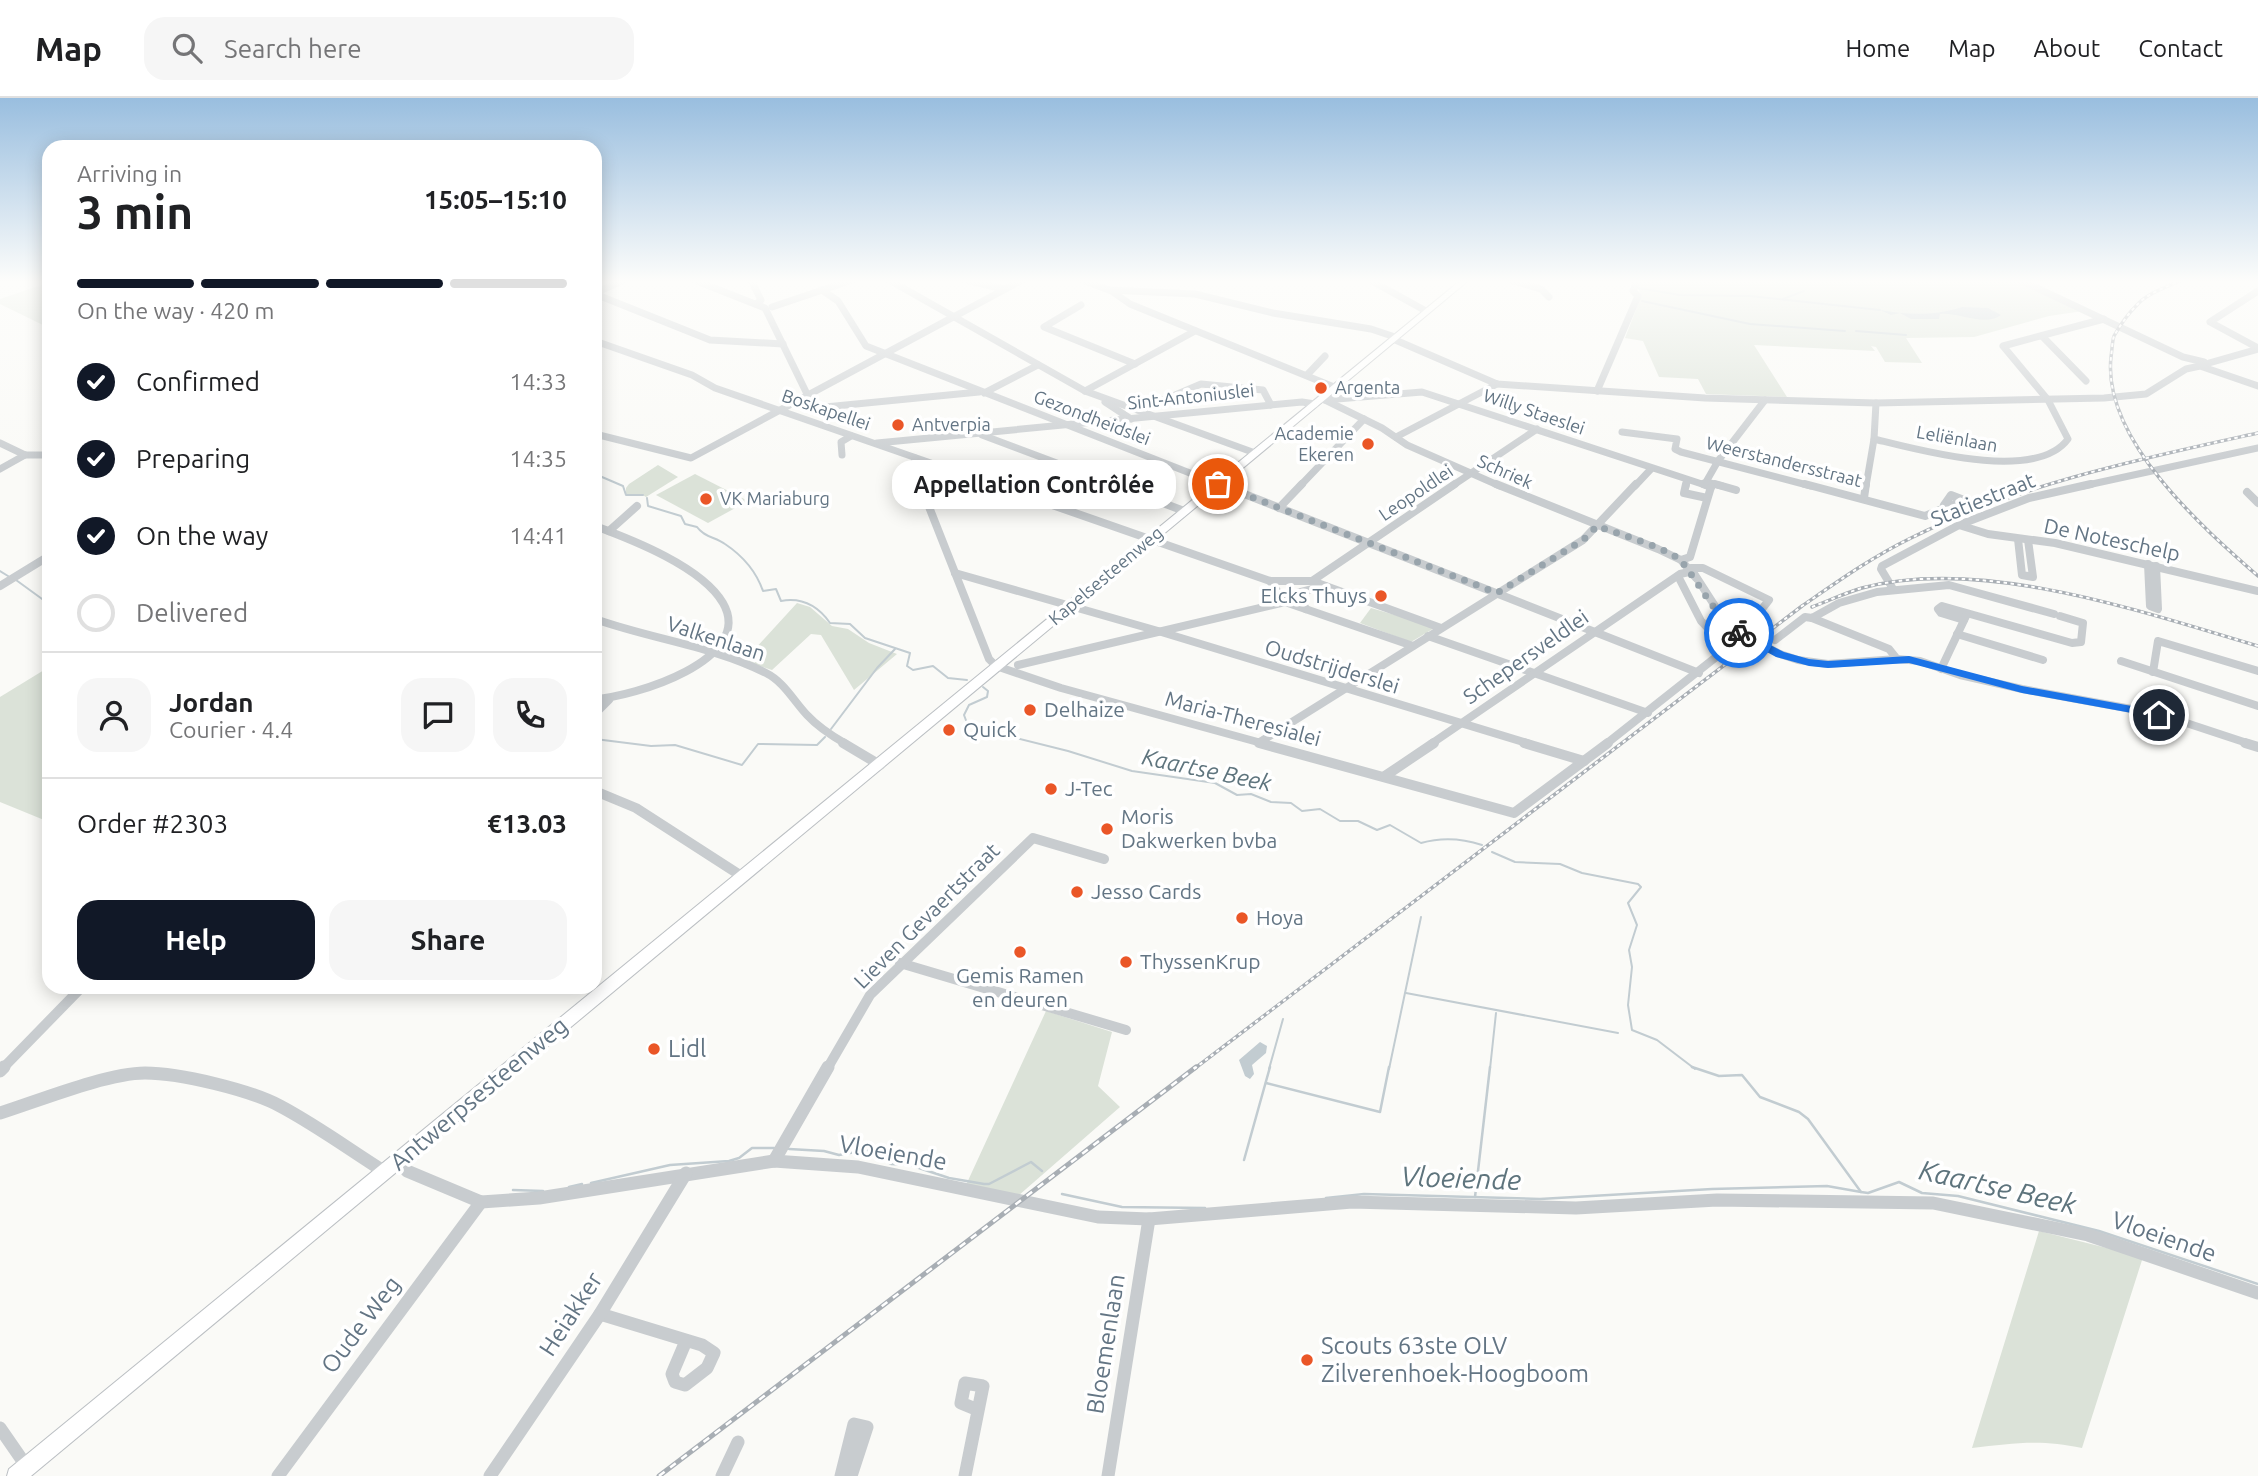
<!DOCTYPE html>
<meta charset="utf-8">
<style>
body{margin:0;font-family:Ubuntu,sans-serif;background:#f6f6f6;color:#202124;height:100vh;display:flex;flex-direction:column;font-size:26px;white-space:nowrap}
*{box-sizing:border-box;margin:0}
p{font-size:23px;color:#757577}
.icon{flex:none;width:38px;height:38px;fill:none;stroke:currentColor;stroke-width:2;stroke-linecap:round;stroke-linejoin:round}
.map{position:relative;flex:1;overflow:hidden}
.panel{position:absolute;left:42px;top:42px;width:560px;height:854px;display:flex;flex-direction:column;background:#fff;border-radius:21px;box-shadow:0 4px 18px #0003}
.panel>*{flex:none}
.pin{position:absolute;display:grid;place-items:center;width:60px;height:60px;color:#fff;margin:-30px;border:4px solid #fff;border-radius:50%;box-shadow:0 2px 7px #0007}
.courier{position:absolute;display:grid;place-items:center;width:70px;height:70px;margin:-35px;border:5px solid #1a73e8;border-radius:50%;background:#fff;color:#222;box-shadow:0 2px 9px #0007}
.bubble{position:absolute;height:49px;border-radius:21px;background:#fff;box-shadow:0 4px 18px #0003;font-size:23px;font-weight:600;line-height:49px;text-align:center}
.overview em{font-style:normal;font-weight:600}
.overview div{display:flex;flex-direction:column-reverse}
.overview{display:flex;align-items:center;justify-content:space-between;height:119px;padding:0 35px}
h1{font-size:46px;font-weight:600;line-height:52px}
.bar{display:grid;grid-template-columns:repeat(4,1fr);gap:10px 7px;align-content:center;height:84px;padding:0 35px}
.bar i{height:9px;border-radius:5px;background:#e0e0e0}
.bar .on{background:#111827}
.bar p{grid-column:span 4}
.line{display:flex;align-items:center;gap:18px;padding:0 35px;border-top:2px solid #e0e0e0}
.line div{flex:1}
.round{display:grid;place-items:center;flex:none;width:74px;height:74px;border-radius:21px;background:#f6f6f6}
ol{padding:0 35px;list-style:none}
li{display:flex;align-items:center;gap:21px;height:77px}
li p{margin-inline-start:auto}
li .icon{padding:7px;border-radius:50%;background:#111827;color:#fff;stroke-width:4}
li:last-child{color:#757577}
li i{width:38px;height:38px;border:4px solid #e0e0e0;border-radius:50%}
.primary-button{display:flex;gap:14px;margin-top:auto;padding:14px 35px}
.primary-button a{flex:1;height:80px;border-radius:21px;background:#111827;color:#fff;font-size:28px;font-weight:600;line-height:80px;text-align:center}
.primary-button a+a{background:#f6f6f6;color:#202124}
header{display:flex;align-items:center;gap:42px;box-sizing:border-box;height:98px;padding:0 35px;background:#fff;border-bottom:2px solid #e0e0e0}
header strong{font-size:33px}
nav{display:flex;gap:38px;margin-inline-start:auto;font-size:24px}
.search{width:490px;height:63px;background:#f6f6f6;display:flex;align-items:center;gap:18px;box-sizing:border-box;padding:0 24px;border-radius:21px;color:#757577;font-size:26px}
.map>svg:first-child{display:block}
.green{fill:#dbe2d8}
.water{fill:#c2ccd1}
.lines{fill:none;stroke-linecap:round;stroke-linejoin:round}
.stream-far1{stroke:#c2ccd1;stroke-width:2}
.stream{stroke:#c2ccd1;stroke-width:2.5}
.major-casing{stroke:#bbbfc3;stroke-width:2}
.minor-far3{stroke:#c8cccf;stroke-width:7}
.minor-far2{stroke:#c8cccf;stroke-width:8}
.minor-far1{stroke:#c8cccf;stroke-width:10}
.minor{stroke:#c8cccf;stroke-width:13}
.major{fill:#fff;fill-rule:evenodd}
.rail-far1-casing{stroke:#a8aeb4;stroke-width:3.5}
.rail-casing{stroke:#a8aeb4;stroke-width:5}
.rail-far1{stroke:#fff;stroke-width:2;stroke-dasharray:3.5;stroke-linecap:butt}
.rail{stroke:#fff;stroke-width:2.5;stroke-dasharray:7;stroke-linecap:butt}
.minor-bridge{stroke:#c8cccf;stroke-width:8}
.route{fill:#1a73e8}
.done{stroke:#98a4ac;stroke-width:7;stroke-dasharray:0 12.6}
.poi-dot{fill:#ea5627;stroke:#fff;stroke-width:2.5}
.labels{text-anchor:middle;stroke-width:7;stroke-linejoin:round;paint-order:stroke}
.far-poi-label{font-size:18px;fill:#637584;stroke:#fff;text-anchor:start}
.far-street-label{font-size:18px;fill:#637584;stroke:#fff}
.street-label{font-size:21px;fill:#637584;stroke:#fff}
.poi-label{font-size:21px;fill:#637584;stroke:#fff;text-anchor:start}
.water-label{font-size:23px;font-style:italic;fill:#5e747d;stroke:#fff}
.near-poi-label{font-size:24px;fill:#637584;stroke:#fff;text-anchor:start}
.near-street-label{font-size:24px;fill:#637584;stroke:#fff}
.near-water-label{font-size:28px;font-style:italic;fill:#5e747d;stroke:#fff}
</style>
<header>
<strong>Map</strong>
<div class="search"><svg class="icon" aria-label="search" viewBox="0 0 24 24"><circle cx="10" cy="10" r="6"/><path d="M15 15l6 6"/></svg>Search here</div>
<nav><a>Home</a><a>Map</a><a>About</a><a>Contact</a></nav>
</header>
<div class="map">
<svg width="2258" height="1378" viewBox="0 0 2258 1378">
<rect width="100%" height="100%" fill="#fafaf7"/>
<g class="green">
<polygon points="1642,182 1680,184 1681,182 2015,182 2083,213 2049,218 1974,239 1906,240 1922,265 1885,264 1876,249 1871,248 1875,253 1754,247 1787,299 1706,296 1698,281 1659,279 1643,243 1625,240 1641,199 1638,189"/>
<polygon points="47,185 49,230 0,206 0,201"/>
<polygon points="658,367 678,379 646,399 641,396 626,397 626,390 629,386"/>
<polygon points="695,376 748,403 708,425 656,397"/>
<polygon points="797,505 810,509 832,528 848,531 869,545 897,556 854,592 821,537 811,536 772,572 744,563"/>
<polygon points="1371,510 1436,529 1411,544 1360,525"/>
<polygon points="49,569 49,724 0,704 0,599"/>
<polygon points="1046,913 1112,934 1098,988 1120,1009 1018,1098 966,1087"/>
<path d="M2039,1133l104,26 -61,191c-40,-9 -69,-5 -110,0z"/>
</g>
<g class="water">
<path d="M1962,209l26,1 13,7c-16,12 -43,-3 -61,-1l-1,5h-28l-11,-6 -9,2 -11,-5c26,5 56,6 82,-3z"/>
<polygon points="1260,944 1267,948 1266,955 1252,967 1254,976 1250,981 1245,978 1239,962"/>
</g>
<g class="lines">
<g class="stream-far1">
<polyline points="1638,190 1680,197 1750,198 1880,212"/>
<polyline points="1783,201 1804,193"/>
<polyline points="1642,203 1750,226 1845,233"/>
<polyline points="1856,233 1906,237"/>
<polyline points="595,376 623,388 626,397 643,397"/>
<path d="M647,400l1,8 33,10 4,8 12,3c7,10 18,10 28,17 18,12 31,27 38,47l13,-2 5,12c22,-4 37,5 49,22l20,1 15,14 45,15 -3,13 6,4 20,-4 15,12 19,2"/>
<polyline points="0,473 8,478"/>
<polyline points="16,482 49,506"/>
<path d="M983,589l5,4 -1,6 -18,8 -5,10 3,8 9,5 92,23 64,20 83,12 22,12 14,-1 20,8 20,1 11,8 18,-2 20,12h18l19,9 13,-5 31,18c21,-6 40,-5 61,2"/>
<polyline points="831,631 877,570 895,551"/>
<polyline points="595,641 651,648 675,647 742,667 758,646 817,647 825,639"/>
<polyline points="1492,754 1515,764 1560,766 1582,775 1638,786 1641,789 1628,805 1637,827 1629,852 1632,869 1628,907 1632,932 1657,942 1695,971"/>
<polyline points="1406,895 1618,935"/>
<polyline points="1269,971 1283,921"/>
<polyline points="1389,971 1421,819"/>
<polyline points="1490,971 1496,915"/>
</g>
<g class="stream">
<polyline points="1692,969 1719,978 1742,977 1760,999 1799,1014 1808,1021 1861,1094 1868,1095 1899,1084 1922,1095 1958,1098 2099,1133 2258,1186"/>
<polyline points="1266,985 1380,1014 1389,969"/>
<polyline points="789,1051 824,1053 839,1057 866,1052 891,1066 910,1067 949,1080 984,1086 989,1086 1031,1064 1042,1073"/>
<polyline points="1244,1062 1270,969"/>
<polyline points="591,1085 670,1067 729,1063 739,1060 752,1050 774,1050"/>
<polyline points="569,1089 582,1086"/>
<polyline points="513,1092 543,1093"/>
<polyline points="1062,1096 1122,1109 1205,1110"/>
<polyline points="1475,1099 1490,969"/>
<polyline points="1326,1100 1364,1096 1540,1101 1712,1091 1827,1088 1861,1094"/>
</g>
<defs>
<polygon id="major" points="1461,182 1469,182 31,1378 7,1378 9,1371"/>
</defs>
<use href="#major" class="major-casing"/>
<g class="minor-far3">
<polyline points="694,182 765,210 808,298"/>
<polyline points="751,182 761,202 756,206"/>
<polyline points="889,182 1085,293 1255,355"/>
<polyline points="965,182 1004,191"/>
<polyline points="1082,182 1109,192 1195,196 1273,215 1371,231 1395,239"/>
<polyline points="1370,182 1426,213"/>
<polyline points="1510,182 1541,191 1549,199"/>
<polyline points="2020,182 2183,259 2204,264"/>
<polyline points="822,192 838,203 866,248 1223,388"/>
<polyline points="1110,192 1130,206 1334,289"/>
<polyline points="2258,193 2210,224 2258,250"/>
<polyline points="595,195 624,182"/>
<polyline points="595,196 710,242 783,246"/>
<polyline points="1081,207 1044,229 1135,266"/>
<polyline points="772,209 852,182"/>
<polyline points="2042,238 2086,283"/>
<polyline points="1393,241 1497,286 1705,300 1876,305 2104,300 2146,296 2186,271 2200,268 2258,288"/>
<polyline points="595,243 692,277 715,290 997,388"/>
<polyline points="2209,265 2258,251"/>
<polyline points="1307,277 1325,258"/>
<polyline points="1085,293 1195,233"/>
<polyline points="1597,293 1638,198 1633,193 1638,182"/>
<polyline points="984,295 1038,267"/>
<polyline points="1321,300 1382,330 1407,347 1500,388"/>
<polyline points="1325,302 1422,294 1708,388"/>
<polyline points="1105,304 1131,321"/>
<polyline points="815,310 979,294"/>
<polyline points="1140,312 1201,286 1263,292 1271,307"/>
<polyline points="1622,334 1677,341 1675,351 1681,354 1811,388"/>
<polyline points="595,336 691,360 1022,182"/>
<polyline points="982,337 1118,388"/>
<polyline points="1396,339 1497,286"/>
<path d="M1874,341c45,11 162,44 194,0l-20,-39 -45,-54 101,-27"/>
<polyline points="0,345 25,357 49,357"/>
<polyline points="877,345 1302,304 1315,306"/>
<polyline points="842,357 841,344 851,338"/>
<polyline points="915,360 913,370 920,388"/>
<polyline points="0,371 25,357"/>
<polyline points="1706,384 1722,388"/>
<polyline points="1300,388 1364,321"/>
<polyline points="1452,388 1537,331"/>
<polyline points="1635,388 1651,371"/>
<polyline points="1686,388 1687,383"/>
<polyline points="1710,388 1706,384 1718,363 1765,302"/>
<polyline points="1866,388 1874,341 1876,305"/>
<polyline points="2083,388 2258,350"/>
</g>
<g class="minor-far2">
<polyline points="920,386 989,561 996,568 1061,590 1265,646"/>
<polyline points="992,386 1270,483 1312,483 1441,530"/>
<polyline points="1113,386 1184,413"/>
<polyline points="1219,386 1699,575"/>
<polyline points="1496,386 1658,451 1681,462 1696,480"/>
<polyline points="1686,386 1684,395 1707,400"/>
<polyline points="1703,386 1711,389"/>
<polyline points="1708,386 1711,389"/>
<polyline points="1715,386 1736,392"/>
<polyline points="1805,386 1925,418 1964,402 1951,397 1944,407 1946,408"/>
<polyline points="2247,394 2258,405"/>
<polyline points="1864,400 1866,386"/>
<polyline points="1279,410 1302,386"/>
<polyline points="1959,427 1988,436 2055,445 2258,493"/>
<path d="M595,428c38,14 107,41 128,77 33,57 -90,94 -128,96"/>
<polyline points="609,433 637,408"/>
<polyline points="2018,441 2022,477 2033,479 2028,442"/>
<polyline points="1681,462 1690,459 1711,389"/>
<polyline points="2148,466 2150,508 2158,511 2156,468"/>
<polyline points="1693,474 1722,519 1739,535"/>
<polyline points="955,475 1158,533 1530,646"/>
<polyline points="1678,478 1701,523 1727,550"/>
<polyline points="1270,483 1285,504"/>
<polyline points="1312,483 1455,386"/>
<polyline points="0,488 49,458"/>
<polyline points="1893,491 1881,471 1882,468 1959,427 2029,400 2091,386"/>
<polyline points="1285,504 1413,548"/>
<polyline points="1306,511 1297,495 1325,488"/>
<polyline points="1812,520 1889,551 1897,561"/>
<path d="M595,521c56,20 118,27 171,54 18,9 27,27 41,42 11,12 25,21 39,29"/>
<polyline points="1964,522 1941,515 1938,511 1942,508 2072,545 2081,544 2083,525 2060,518"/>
<polyline points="1957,536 2043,562"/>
<polyline points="1428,538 1648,615"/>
<polyline points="1775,542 1805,519 1812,520 1839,505 1877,494 1949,487 2054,516"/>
<polyline points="1780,556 1798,562 1828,566 1897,561 1920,563 1960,577 2022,591 2159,616 2250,646"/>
<polyline points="2121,563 2258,608"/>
<polyline points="1018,567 1285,504"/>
<polyline points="1941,571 1966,518"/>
<polyline points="2153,574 2158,543 2258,573"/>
<polyline points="595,616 609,602"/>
<polyline points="1260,644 1583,442 1636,386"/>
<polyline points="1431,646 1680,476 1689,474"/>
<polyline points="1606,646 1725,552 1739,547 1756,533 1754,521 1769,502 1703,470 1691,470"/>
</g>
<g class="minor-far1">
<polyline points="843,645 880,667"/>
<polyline points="1259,645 1514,715 1608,645"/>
<polyline points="1524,645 1584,663"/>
<polyline points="2245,645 2258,649"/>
<polyline points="1385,678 1434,645"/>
<polyline points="595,693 636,710 743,779"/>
<polyline points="900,865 1126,932"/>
<polyline points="2,971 82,889"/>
<polyline points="827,971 870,897 1033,740 1104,761"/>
</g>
<g class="minor">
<polyline points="0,973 4,969"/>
<path d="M0,1015c38,-12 107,-40 145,-40 35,0 105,17 135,33 36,19 70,44 105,66"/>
<polyline points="398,1063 407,1073 481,1104 539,1100 774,1063 858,1069 1098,1119 1149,1121 1352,1104 1576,1110 1717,1102 1933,1105 2088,1137 2258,1195"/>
<polyline points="774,1063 828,969"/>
<polyline points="600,1216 702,1247 714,1255 707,1270 685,1287 675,1284 672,1276 686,1243"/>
<polygon points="854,1326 867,1329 851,1378 841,1378"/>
<polyline points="0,1330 27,1369"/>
<polyline points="278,1378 481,1104"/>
<polyline points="490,1378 600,1216 686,1075"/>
<polyline points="722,1378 738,1344"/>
<polyline points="965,1378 983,1288 965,1285 961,1305 978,1312"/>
<polyline points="1108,1378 1149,1121"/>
</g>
<use href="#major" class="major"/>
<defs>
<g id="rail-far1">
<path d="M2182,182c-15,7 -35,13 -46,26 -8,8 -17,21 -22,30 -2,6 -2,15 -3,21 -9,82 91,170 147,219"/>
<path d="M1812,509c16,-6 33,-14 50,-19 120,-32 280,24 396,58"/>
<path d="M1194,971l608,-463c35,-24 70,-49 109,-68 109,-54 229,-79 347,-105"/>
</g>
<polyline id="rail" points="659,1378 1196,969"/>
</defs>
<use href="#rail-far1" class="rail-far1-casing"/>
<use href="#rail" class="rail-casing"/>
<use href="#rail-far1" class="rail-far1"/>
<use href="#rail" class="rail"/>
<polyline class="minor-bridge" points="1739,535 1780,556"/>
</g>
<linearGradient id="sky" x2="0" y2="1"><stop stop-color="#99bedf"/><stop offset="0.49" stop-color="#fdfdfb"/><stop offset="1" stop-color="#fdfdfb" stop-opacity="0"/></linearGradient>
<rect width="2258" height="375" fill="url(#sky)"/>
<polygon class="route" points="1736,533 1743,533 1784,554 1809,561 1828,563 1909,558 2022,588 2159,613 2164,617 2159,620 2022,595 1909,565 1828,570 1809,568 1776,559 1736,537"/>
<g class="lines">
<path class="done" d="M1218,386l279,109 86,-53 14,-14c18,7 75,23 85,36 18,22 33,54 57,71"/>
</g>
<g class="poi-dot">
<circle cx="1321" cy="290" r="7"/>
<circle cx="898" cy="327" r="7"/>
<circle cx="1368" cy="346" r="7"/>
<circle cx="706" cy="401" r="7"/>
<circle cx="1381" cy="498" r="7"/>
<circle cx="1030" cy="612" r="7"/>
<circle cx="949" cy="632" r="7"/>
<circle cx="1051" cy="691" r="7"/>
<circle cx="1107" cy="731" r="7"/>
<circle cx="1077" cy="794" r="7"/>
<circle cx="1242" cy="820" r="7"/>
<circle cx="1020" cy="854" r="7"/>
<circle cx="1126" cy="864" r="7"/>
<circle cx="654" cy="951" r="7"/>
<circle cx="1307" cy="1262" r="7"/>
</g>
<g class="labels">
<g class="far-poi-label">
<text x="1335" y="296">Argenta</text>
<text x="912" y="333">Antverpia</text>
<text x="1354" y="342" text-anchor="end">Academie<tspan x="1354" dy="21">Ekeren</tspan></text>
<text x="720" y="407">VK Mariaburg</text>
</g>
<g class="far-street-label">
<text transform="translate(1191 299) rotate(-6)" y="6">Sint-Antoniuslei</text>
<text transform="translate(826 312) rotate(19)" y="6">Boskapellei</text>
<text transform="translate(1534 314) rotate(19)" y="6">Willy Staeslei</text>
<text transform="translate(1092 320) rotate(21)" y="6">Gezondheidslei</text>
<text transform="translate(1957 341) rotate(10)" y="6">Leliënlaan</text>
<text transform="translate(1784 364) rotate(14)" y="6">Weerstandersstraat</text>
<text transform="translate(1505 374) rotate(24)" y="6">Schriek</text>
<text transform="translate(1416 395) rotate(-34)" y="6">Leopoldlei</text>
<text transform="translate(1106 478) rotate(-40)" y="6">Kapelsesteenweg</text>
</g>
<g class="street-label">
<text transform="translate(1983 402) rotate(-22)" y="7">Statiestraat</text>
<text transform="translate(2112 442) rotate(12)" y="7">De Noteschelp</text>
<text transform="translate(716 541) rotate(18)" y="7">Valkenlaan</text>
<text transform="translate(1526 559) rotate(-35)" y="7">Schepersveldlei</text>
<text transform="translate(1332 569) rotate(17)" y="7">Oudstrijderslei</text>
<text transform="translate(1243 621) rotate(15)" y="7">Maria-Theresialei</text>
<text transform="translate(927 818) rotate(-45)" y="7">Lieven Gevaertstraat</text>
</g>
<g class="poi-label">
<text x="1367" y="505" text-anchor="end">Elcks Thuys</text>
<text x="1044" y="619">Delhaize</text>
<text x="963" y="639">Quick</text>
<text x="1065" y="698">J-Tec</text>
<text x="1121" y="726">Moris<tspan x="1121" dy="24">Dakwerken bvba</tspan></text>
<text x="1091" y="801">Jesso Cards</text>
<text x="1256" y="827">Hoya</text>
<text x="1140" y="871">ThyssenKrup</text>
<text x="1020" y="885" text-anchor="middle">Gemis Ramen<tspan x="1020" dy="24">en deuren</tspan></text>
</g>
<g class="water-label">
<text transform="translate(1207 672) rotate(12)" y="8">Kaartse Beek</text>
</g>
<g class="near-poi-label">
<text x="668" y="959">Lidl</text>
<text x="1321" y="1256">Scouts 63ste OLV<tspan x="1321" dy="28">Zilverenhoek-Hoogboom</tspan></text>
</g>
<g class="near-street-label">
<text transform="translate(479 996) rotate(-40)" y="8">Antwerpsesteenweg</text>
<text transform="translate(893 1055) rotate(10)" y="8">Vloeiende</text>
<text transform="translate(2164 1139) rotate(19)" y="8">Vloeiende</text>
<text transform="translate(571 1216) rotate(-57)" y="8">Heiakker</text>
<text transform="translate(361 1227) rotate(-53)" y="8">Oude Weg</text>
<text transform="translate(1106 1246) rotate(-81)" y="8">Bloemenlaan</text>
</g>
<g class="near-water-label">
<text transform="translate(1461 1080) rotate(2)" y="10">Vloeiende</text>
<text transform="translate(1998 1089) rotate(13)" y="10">Kaartse Beek</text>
</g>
</g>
</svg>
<div class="pin" style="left:1218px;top:386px;background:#ea580c"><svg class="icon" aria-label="bag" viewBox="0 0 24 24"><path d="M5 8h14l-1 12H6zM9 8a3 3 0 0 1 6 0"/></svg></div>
<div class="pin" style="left:2159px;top:617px;background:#1f2937"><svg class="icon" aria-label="home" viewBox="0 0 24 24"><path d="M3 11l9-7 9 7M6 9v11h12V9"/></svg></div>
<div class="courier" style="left:1739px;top:535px"><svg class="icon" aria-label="bike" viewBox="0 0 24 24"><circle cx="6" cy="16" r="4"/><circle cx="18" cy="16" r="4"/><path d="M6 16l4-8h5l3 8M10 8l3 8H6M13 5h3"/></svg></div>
<div class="bubble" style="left:892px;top:362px;width:284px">Appellation Contrôlée</div>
<section class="panel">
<div class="overview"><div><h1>3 min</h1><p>Arriving in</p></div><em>15:05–15:10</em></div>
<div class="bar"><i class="on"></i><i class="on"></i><i class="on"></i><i></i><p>On the way · 420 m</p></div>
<ol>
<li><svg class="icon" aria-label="check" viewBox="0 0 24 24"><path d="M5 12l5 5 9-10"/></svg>Confirmed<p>14:33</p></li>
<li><svg class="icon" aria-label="check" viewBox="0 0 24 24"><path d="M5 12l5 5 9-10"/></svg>Preparing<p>14:35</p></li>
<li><svg class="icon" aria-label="check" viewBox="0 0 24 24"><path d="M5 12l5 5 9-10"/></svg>On the way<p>14:41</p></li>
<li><i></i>Delivered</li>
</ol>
<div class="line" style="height:126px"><a class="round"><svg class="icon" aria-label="person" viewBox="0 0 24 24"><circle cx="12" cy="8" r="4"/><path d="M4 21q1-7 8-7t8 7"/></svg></a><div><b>Jordan</b><p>Courier · 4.4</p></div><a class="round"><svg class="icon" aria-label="chat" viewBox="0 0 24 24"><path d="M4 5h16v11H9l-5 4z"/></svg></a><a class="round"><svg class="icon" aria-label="phone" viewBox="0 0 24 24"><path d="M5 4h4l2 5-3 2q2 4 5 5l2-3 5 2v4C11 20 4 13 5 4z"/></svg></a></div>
<div class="line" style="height:91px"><div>Order #2303</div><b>€13.03</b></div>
<div class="primary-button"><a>Help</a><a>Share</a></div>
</section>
</div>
